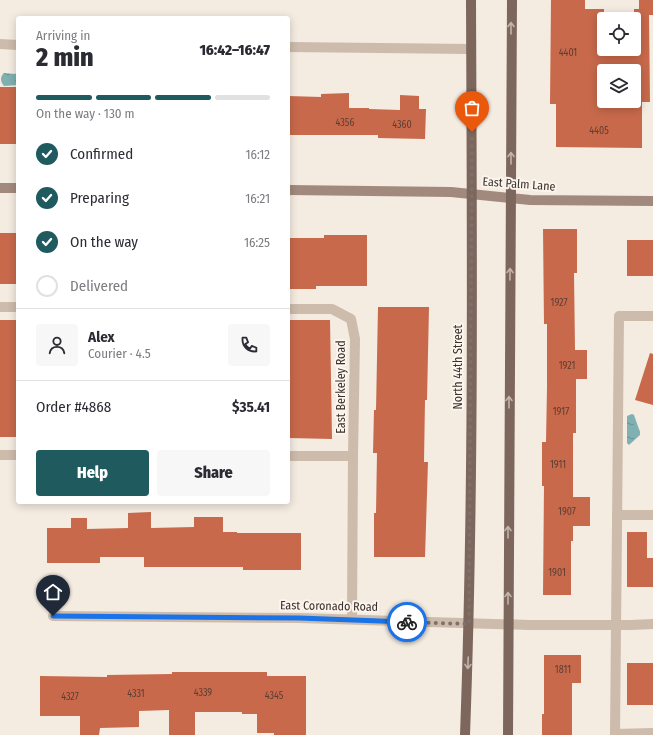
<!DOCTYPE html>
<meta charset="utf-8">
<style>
body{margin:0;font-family:"Fira Sans Condensed",sans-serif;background:#f7f7f7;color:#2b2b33;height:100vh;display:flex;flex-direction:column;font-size:15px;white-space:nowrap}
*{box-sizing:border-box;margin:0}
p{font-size:13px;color:#7c7c81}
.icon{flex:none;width:22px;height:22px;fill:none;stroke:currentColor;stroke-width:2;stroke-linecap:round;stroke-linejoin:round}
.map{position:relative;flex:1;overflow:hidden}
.side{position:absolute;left:16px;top:16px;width:274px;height:488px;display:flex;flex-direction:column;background:#fff;border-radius:4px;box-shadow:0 2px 10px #0003}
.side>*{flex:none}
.controls{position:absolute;left:597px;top:12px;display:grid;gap:8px}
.controls a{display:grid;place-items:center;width:44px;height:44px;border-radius:4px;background:#fff;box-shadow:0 2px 10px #0003;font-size:20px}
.pin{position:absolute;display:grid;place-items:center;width:34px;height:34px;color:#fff;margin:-41px -17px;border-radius:50% 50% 50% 0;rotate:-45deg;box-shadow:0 0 4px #0007}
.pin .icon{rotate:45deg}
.courier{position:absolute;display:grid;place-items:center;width:40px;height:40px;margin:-20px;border:3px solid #1a73e8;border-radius:50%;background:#fff;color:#222;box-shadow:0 1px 5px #0007}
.head em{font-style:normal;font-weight:800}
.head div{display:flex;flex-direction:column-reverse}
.head{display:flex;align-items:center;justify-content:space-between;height:68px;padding:0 20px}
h1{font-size:26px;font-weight:800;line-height:30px}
.bar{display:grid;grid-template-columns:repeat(4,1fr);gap:6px 4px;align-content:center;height:48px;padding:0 20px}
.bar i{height:5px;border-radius:3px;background:#e1e1e2}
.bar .selected{background:#1f5a5e}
.bar p{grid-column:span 4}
.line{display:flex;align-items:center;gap:10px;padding:0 20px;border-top:1px solid #e1e1e2}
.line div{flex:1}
.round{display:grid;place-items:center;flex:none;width:42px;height:42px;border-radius:4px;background:#f7f7f7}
ol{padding:0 20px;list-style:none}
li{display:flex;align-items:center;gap:12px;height:44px}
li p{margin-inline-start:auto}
li .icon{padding:4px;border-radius:50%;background:#1f5a5e;color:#fff;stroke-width:4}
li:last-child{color:#7c7c81}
li i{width:22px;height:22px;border:2px solid #e1e1e2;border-radius:50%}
.button{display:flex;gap:8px;margin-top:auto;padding:8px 20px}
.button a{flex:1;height:46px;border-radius:4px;background:#1f5a5e;color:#fff;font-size:16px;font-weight:800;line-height:46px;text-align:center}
.button a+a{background:#f7f7f7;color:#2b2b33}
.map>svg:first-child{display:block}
.water{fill:url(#water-ripples)}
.building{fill:#c8694b;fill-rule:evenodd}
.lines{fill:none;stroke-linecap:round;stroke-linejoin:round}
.lane{stroke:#cdbbac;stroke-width:10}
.street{stroke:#cdbbac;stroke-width:10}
.secondary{stroke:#a18a7d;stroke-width:10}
.primary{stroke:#7d675c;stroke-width:10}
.oneway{stroke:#c2b5ac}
.done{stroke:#7c716b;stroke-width:4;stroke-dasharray:0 7.2}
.route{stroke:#1a73e8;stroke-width:5}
.labels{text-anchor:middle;stroke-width:4;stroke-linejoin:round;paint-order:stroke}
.number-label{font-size:10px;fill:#5e3e33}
.street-label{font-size:12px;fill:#3b302b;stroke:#fbf5ee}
</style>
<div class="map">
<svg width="653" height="735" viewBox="0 0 653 735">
<defs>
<pattern id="water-ripples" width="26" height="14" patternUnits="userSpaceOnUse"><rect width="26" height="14" fill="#7fb0b2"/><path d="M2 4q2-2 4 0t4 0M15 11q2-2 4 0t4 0" fill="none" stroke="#699091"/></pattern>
</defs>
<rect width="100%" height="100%" fill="#f4ebe1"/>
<g class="water">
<path d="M18,71v14l-14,1c-4,-5 -4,-9 0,-13l11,1z"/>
<polygon points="632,414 634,415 640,432 640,435 629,445 627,443 627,416"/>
</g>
<g class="building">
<path d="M551,0h34v9h19v40h30v-40h5v-9h14v15h-4l1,87h-8v46l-86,-1v-43h-6zM604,71h30v30h-30z"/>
<rect x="0" y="87" width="18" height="57"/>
<polygon points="349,93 349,108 369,108 369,109 400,110 400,95 419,96 419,109 426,109 425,139 378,138 378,135 288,135 288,96 321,97 321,94"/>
<polygon points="543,229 577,229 577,273 574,273 575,350 587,350 587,379 576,379 576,433 573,433 573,497 590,497 590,526 573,526 573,541 571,541 571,595 543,595 544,486 542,486 542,442 546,442 547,388 547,324 544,324"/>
<rect x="0" y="233" width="18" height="51"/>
<polygon points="324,235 367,235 367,286 316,286 316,289 288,289 288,238 324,238"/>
<rect x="627" y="240" width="26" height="36"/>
<polygon points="378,307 429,307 427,400 425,400 424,462 428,462 425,557 374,557 374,513 376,513 377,453 373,453 374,410 376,410"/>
<rect x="0" y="320" width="18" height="117"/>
<polygon points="288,320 330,320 332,439 289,438"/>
<polygon points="650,353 653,354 653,405 635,400"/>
<polygon points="151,512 151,528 194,527 194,517 223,517 223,532 237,532 237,533 301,533 301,570 243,570 243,567 144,567 144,557 100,557 100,563 47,563 47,528 71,528 71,518 87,518 87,529 128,528 128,513"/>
<polygon points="627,532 647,532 647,558 653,558 653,587 627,587"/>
<polygon points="544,655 581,655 581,683 572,683 572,735 542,735 542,714 544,714"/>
<rect x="627" y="663" width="26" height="42"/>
<polygon points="172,672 267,672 267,676 306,676 306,735 274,735 274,733 257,733 257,714 242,714 242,712 195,712 195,735 169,735 169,710 139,711 139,727 100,728 99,735 80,735 80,716 40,716 40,676 107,677 107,675 172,674"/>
</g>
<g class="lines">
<g class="lane">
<polyline points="0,44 18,45"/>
<polyline points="288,47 471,49"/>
<polyline points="653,316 619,316 615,734 653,733"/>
<polyline points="617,515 653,515"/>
</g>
<g class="street">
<polyline points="0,307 18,307"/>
<polyline points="288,309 332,309 351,319 355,339 353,456 288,456"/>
<polyline points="0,455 18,455"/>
<polyline points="53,616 299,618 529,625 631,625 653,624"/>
<polyline points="352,619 353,456"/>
</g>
<g class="secondary">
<polyline points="0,188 18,188"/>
<polyline points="288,190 451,192 530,200 653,201"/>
</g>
<g class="primary">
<path d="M465,735c9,-245 7,-490 6,-735"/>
<polyline points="508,735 512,0"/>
</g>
</g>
<defs><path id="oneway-shaft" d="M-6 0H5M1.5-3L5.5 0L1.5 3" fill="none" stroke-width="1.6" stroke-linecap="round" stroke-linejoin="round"/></defs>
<g class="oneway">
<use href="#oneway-shaft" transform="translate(511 28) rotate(-90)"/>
<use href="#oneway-shaft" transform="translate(511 158) rotate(-90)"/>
<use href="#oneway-shaft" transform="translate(510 274) rotate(-89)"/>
<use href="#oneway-shaft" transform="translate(509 402) rotate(-90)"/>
<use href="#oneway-shaft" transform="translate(508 532) rotate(-90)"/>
<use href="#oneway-shaft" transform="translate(508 598) rotate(-90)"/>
<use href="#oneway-shaft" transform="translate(468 663) rotate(92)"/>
</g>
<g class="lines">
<polyline class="done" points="407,622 469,624 472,132"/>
<polyline class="route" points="53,616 299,618 407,622"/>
</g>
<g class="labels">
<g class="number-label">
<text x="568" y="56">4401</text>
<text x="345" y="126">4356</text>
<text x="402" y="128">4360</text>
<text x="599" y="134">4405</text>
<text x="559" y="306">1927</text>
<text x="567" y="369">1921</text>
<text x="561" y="415">1917</text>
<text x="558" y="468">1911</text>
<text x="567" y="515">1907</text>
<text x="557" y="576">1901</text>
<text x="563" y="673">1811</text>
<text x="203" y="696">4339</text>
<text x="136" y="697">4331</text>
<text x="274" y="699">4345</text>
<text x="70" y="700">4327</text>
</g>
<g class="street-label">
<text transform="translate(519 184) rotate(4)" y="4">East Palm Lane</text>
<text transform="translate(458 367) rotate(-90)" y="4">North 44th Street</text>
<text transform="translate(341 387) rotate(-90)" y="4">East Berkeley Road</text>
<text transform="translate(329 606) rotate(1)" y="4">East Coronado Road</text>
</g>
</g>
</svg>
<div class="controls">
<a><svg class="icon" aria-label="locate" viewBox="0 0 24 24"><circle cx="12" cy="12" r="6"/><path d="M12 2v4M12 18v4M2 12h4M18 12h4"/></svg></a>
<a><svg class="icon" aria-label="layers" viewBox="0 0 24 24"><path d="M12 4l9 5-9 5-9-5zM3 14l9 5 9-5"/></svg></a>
</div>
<div class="pin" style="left:472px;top:132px;background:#ea580c"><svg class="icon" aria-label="bag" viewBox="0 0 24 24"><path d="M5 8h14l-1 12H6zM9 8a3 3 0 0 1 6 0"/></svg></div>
<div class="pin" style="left:53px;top:616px;background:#1f2937"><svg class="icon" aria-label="home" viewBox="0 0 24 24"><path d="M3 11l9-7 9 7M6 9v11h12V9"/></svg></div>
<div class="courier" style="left:407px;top:622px"><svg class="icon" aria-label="bike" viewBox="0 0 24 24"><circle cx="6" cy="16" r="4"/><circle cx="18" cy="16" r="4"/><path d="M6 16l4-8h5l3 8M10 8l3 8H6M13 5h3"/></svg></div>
<section class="side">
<div class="head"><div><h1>2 min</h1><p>Arriving in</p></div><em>16:42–16:47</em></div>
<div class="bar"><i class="selected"></i><i class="selected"></i><i class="selected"></i><i></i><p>On the way · 130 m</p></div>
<ol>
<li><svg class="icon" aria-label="check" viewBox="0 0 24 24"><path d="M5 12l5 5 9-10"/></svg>Confirmed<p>16:12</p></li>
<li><svg class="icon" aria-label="check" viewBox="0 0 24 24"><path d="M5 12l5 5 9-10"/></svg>Preparing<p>16:21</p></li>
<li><svg class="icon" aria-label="check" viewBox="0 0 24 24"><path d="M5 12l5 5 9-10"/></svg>On the way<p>16:25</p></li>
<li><i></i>Delivered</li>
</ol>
<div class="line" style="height:72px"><a class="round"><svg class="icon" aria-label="person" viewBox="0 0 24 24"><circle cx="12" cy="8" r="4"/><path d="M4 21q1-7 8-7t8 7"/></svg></a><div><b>Alex</b><p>Courier · 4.5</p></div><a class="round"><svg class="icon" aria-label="phone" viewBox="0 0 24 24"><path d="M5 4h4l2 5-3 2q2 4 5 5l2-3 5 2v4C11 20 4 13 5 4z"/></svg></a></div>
<div class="line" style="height:52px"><div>Order #4868</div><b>$35.41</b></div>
<div class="button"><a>Help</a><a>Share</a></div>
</section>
</div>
